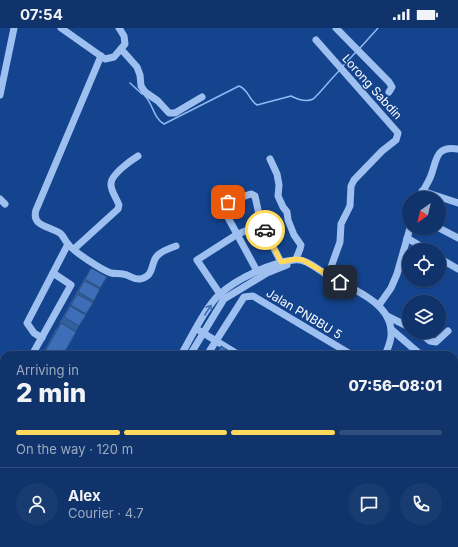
<!DOCTYPE html>
<meta charset="utf-8">
<style>
body{margin:0;font-family:Inter,sans-serif;background:#183b70;color:#f1f3f6;height:100vh;display:flex;flex-direction:column;font-size:15px;white-space:nowrap}
*{box-sizing:border-box;margin:0}
p{font-size:13px;color:#9baac1}
.icon{flex:none;width:22px;height:22px;fill:none;stroke:currentColor;stroke-width:2;stroke-linecap:round;stroke-linejoin:round}
.map{position:relative;flex:1;overflow:hidden}
.drawer{position:absolute;left:0px;top:323px;width:458px;height:196px;display:flex;flex-direction:column;background:#0f336a;border-radius:12px 12px 0 0;box-shadow:0 1px 3px #0004,0 0 0 1px #2f4e7e}
.drawer>*{flex:none}
.needle{width:26px;rotate:214deg}
.fabs{position:absolute;left:402px;top:163px;display:grid;gap:8px}
.fabs a{display:grid;place-items:center;width:44px;height:44px;border-radius:50%;background:#0f336a;box-shadow:0 1px 3px #0004,0 0 0 1px #2f4e7e;font-size:20px}
.pin{position:absolute;display:grid;place-items:center;width:34px;height:34px;color:#fff;margin:-17px;border-radius:8px;box-shadow:0 2px 6px #0006}
.courier{position:absolute;display:grid;place-items:center;width:40px;height:40px;margin:-20px;border:3px solid #ffd85e;border-radius:50%;background:#fff;color:#222;box-shadow:0 1px 5px #0007}
.head em{font-style:normal;font-weight:800}
.head div{display:flex;flex-direction:column-reverse}
.head{display:flex;align-items:center;justify-content:space-between;height:68px;padding:0 16px}
h1{font-size:26px;font-weight:800;line-height:30px}
.bar{display:grid;grid-template-columns:repeat(4,1fr);gap:6px 4px;align-content:center;height:48px;padding:0 16px}
.bar i{height:5px;border-radius:3px;background:#2f4e7e}
.bar .current{background:#ffd85e}
.bar p{grid-column:span 4}
.line{display:flex;align-items:center;gap:10px;padding:0 16px;border-top:1px solid #2f4e7e}
.line div{flex:1}
.round{display:grid;place-items:center;flex:none;width:42px;height:42px;border-radius:21px;background:#183b70}
.status{display:flex;justify-content:space-between;align-items:center;height:28px;padding:0 20px;background:#0f336a;direction:ltr}
.status svg{height:11px;fill:currentColor}
.map>svg:first-child{display:block}
.lines{fill:none;stroke-linecap:round;stroke-linejoin:round}
.stream{stroke:#90baf4;stroke-width:1.5}
.minor{stroke:#9ec0f1;stroke-width:7}
.major{stroke:#e8f0ff;stroke-width:10}
.wall{fill:#345f9d}
.building{fill:#3d6eb7;stroke:#2b4d80}
.oneway{stroke:#446fb1}
.done{stroke:#adbed7;stroke-width:4;stroke-dasharray:0 7.2}
.route{stroke:#ffd85e;stroke-width:5}
.labels{text-anchor:middle;stroke-width:3;stroke-linejoin:round;paint-order:stroke}
.street-label{font-size:12px;fill:#fff;stroke:#14448e}
</style>
<div class="status"><b>07:54</b><svg viewBox="0 0 49 12"><path d="M0 12V9h3v3zM5 12V6h3v6zM10 12V3h3v9zM15 12V0h3v12zM26 1h20v11H26zM47 4h2v5h-2z"/></svg></div>
<div class="map">
<svg width="458" height="519" viewBox="0 0 458 519">
<rect width="100%" height="100%" fill="#14448e"/>
<g class="lines">
<g class="stream">
<polyline points="360,20 378,0"/>
<polyline points="342,39 356,24"/>
<polyline points="130,55 142,66"/>
<path d="M145,68c8,8 9,23 19,28l75,-38c9,3 10,14 18,19l34,-9c6,3 15,7 22,3 5,-3 21,-24 27,-29"/>
</g>
<g class="minor">
<polyline points="61,0 105,31 114,29 125,16 124,8 119,0"/>
<polyline points="336,0 389,54 392,59 389,64"/>
<polyline points="316,12 398,105 396,112 382,123 354,152 351,158 350,178 341,196 340,214 331,239 326,247"/>
<polyline points="121,21 137,39 140,47 141,58 145,64 158,73 169,85 175,85 202,69"/>
<path d="M101,28l-65,154c-5,17 15,16 25,24 3,3 4,7 7,10 6,8 34,26 43,29 4,1 8,0 12,1 7,1 11,6 17,5 15,-3 10,-15 17,-23 4,-5 13,-8 19,-10"/>
<polyline points="0,67 14,0"/>
<polyline points="270,131 277,146 279,157 278,168 283,179 287,184 288,192 294,207 301,217 300,221 296,231"/>
<polyline points="422,163 458,175"/>
<path d="M420,170c2,-7 7,-13 10,-20 7,-16 4,-33 28,-29"/>
<polyline points="0,171 5,176"/>
<polyline points="439,200 458,210"/>
<polyline points="407,210 427,222"/>
<path d="M74,221l44,-40 1,-4c-2,-6 -9,-15 -8,-22 1,-9 19,-22 27,-27"/>
<polyline points="439,230 458,241"/>
<path d="M257,243l-32,-59c0,-12 17,-15 26,-18l4,2 6,28 20,38"/>
<polyline points="222,269 197,232 236,207 261,196"/>
<polyline points="379,277 391,260 397,246 410,200"/>
<polyline points="387,288 409,299"/>
<polyline points="392,302 421,327"/>
<polyline points="200,303 239,327"/>
<polyline points="419,304 430,313 436,314 448,303"/>
<polyline points="42,310 34,305 27,295 68,216"/>
<polyline points="32,327 71,257 53,245"/>
<path d="M181,327c10,-17 25,-49 39,-61 16,-15 52,-32 74,-34 12,-2 24,10 35,16 21,12 62,26 62,56 1,8 -3,16 -6,23"/>
<polyline points="190,327 224,271 267,245 287,237"/>
<polyline points="207,327 244,269 253,268 352,327"/>
<polyline points="454,346 458,349"/>
<polyline points="0,462 4,451"/>
<polyline points="454,464 458,466"/>
<polyline points="33,515 42,519"/>
<polyline points="156,515 166,519"/>
<polyline points="13,519 15,515"/>
<polyline points="42,519 50,518 58,515"/>
<polyline points="130,519 131,515"/>
<polyline points="406,519 408,515"/>
<polyline points="457,519 458,504"/>
</g>
<g class="major">
<polyline points="0,381 4,382"/>
<polyline points="0,389 4,389"/>
<polyline points="331,515 341,519"/>
<polyline points="350,515 360,519"/>
</g>
</g>
<g class="wall">
<polygon points="91,240 107,249 79,298 76,303 63,327 42,327 56,301 60,296 59,296 80,258"/>
<polygon points="0,355 4,369 0,375"/>
<polygon points="285,515 299,515 301,519 283,519"/>
</g>
<g class="building">
<polygon points="91,240 107,249 100,260 85,251"/>
<polygon points="84,253 100,261 94,273 78,264"/>
<polygon points="77,266 93,275 86,286 71,277"/>
<polygon points="70,278 86,287 79,298 64,289"/>
<polygon points="61,295 76,304 63,327 43,327"/>
<polygon points="221,318 236,327 216,327"/>
<polygon points="0,355 4,357 4,369 0,367"/>
<polygon points="286,515 299,515 302,516 301,519 285,519"/>
</g>
<defs><path id="oneway-shaft" d="M-6 0H5M1.5-3L5.5 0L1.5 3" fill="none" stroke-width="1.6" stroke-linecap="round" stroke-linejoin="round"/></defs>
<use class="oneway" href="#oneway-shaft" transform="translate(208 282) rotate(-57)"/>
<g class="lines">
<polyline class="done" points="228,174 251,166 255,170 262,196 265,202"/>
<polyline class="route" points="265,202 281,234 296,231 303,232 340,254"/>
</g>
<g class="labels">
<g class="street-label">
<text transform="translate(372 59) rotate(48)" y="4">Lorong Sabdin</text>
<text transform="translate(304 286) rotate(31)" y="4">Jalan PNBBU 5</text>
</g>
</g>
</svg>
<div class="fabs">
<a><svg class="needle" viewBox="-14 -14 28 28"><path d="M0-13l5 13h-10z" fill="#e53935"/><path d="M0 13l5-13h-10z" fill="#9baac1"/></svg></a>
<a><svg class="icon" aria-label="locate" viewBox="0 0 24 24"><circle cx="12" cy="12" r="6"/><path d="M12 2v4M12 18v4M2 12h4M18 12h4"/></svg></a>
<a><svg class="icon" aria-label="layers" viewBox="0 0 24 24"><path d="M12 4l9 5-9 5-9-5zM3 14l9 5 9-5"/></svg></a>
</div>
<div class="pin" style="left:228px;top:174px;background:#ea580c"><svg class="icon" aria-label="bag" viewBox="0 0 24 24"><path d="M5 8h14l-1 12H6zM9 8a3 3 0 0 1 6 0"/></svg></div>
<div class="pin" style="left:340px;top:254px;background:#1f2937"><svg class="icon" aria-label="home" viewBox="0 0 24 24"><path d="M3 11l9-7 9 7M6 9v11h12V9"/></svg></div>
<div class="courier" style="left:265px;top:202px"><svg class="icon" aria-label="car" viewBox="0 0 24 24"><path d="M5 17H2v-5l4-1 3-4h7l3 4 3 1v5h-3M9 17h6M6 11h13"/><circle cx="7" cy="17" r="2"/><circle cx="17" cy="17" r="2"/></svg></div>
<section class="drawer">
<div class="head"><div><h1>2 min</h1><p>Arriving in</p></div><em>07:56–08:01</em></div>
<div class="bar"><i class="current"></i><i class="current"></i><i class="current"></i><i></i><p>On the way · 120 m</p></div>
<div class="line" style="height:72px"><a class="round"><svg class="icon" aria-label="person" viewBox="0 0 24 24"><circle cx="12" cy="8" r="4"/><path d="M4 21q1-7 8-7t8 7"/></svg></a><div><b>Alex</b><p>Courier · 4.7</p></div><a class="round"><svg class="icon" aria-label="chat" viewBox="0 0 24 24"><path d="M4 5h16v11H9l-5 4z"/></svg></a><a class="round"><svg class="icon" aria-label="phone" viewBox="0 0 24 24"><path d="M5 4h4l2 5-3 2q2 4 5 5l2-3 5 2v4C11 20 4 13 5 4z"/></svg></a></div>
</section>
</div>
